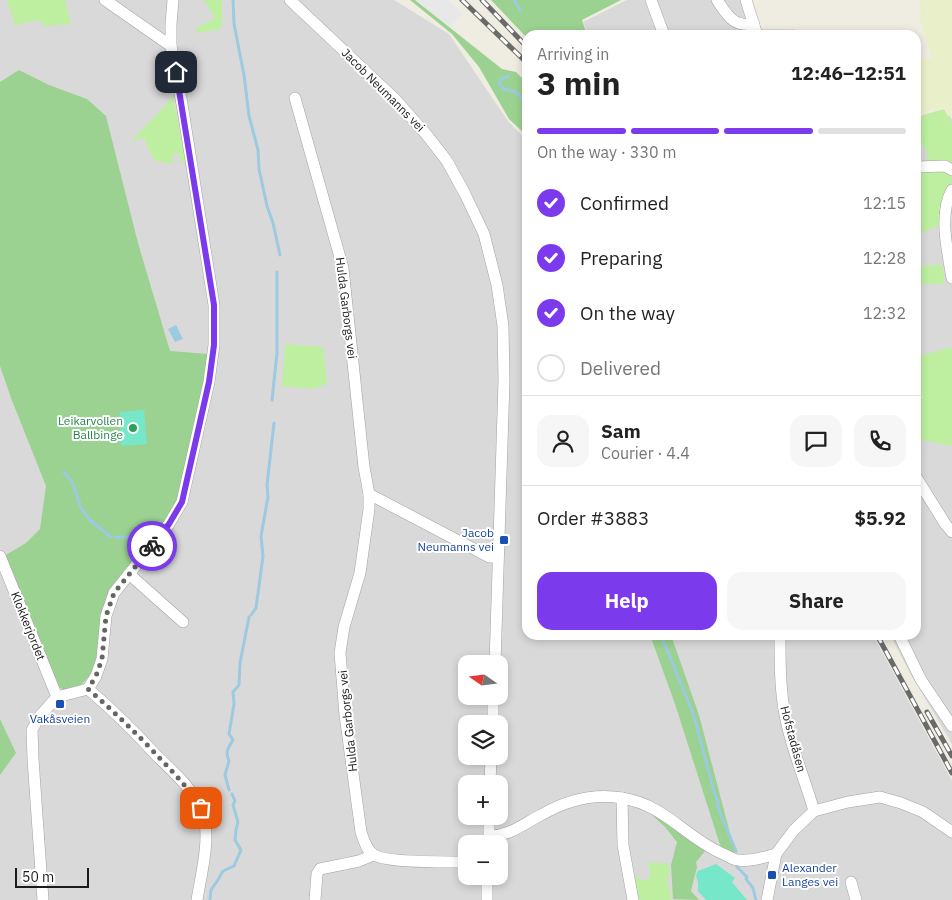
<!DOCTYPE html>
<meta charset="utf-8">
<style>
body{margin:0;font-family:"IBM Plex Sans",sans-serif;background:#f6f6f6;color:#222;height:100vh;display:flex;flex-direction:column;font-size:19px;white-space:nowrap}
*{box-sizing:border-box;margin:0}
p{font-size:16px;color:#767676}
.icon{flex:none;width:28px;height:28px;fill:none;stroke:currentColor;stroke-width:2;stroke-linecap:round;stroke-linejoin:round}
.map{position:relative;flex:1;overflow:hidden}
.details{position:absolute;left:522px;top:30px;width:399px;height:610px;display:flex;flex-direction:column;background:#fff;border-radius:15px;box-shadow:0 2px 8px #0003}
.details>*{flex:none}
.needle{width:32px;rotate:284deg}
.buttons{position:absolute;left:458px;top:655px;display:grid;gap:10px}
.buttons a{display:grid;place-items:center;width:50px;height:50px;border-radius:10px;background:#fff;box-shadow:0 2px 8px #0003;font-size:25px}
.scale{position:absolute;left:15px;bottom:12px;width:74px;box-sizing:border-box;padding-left:5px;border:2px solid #1c1c1c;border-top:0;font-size:14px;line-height:18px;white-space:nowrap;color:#1c1c1c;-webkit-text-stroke:4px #fff;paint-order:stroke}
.pin{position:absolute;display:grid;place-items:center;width:42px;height:42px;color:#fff;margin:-21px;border-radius:10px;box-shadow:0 2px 8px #0006}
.courier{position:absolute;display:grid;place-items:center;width:50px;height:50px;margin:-25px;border:4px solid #7c3aed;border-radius:50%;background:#fff;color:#222;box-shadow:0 1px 6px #0007}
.headline em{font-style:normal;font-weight:700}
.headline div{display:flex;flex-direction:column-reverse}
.headline{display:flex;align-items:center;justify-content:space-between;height:85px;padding:0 15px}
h1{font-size:32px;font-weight:700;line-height:38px}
.bar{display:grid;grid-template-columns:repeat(4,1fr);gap:8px 5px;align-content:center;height:60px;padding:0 15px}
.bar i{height:6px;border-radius:4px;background:#e0e0e0}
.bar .on{background:#7c3aed}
.bar p{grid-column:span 4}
.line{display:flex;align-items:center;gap:12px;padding:0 15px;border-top:1px solid #e0e0e0}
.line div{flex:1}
.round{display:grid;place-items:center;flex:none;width:52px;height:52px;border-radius:15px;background:#f6f6f6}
ol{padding:0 15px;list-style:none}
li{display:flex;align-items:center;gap:15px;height:55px}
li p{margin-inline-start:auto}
li .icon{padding:5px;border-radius:50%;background:#7c3aed;color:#fff;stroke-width:4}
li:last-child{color:#767676}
li i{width:28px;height:28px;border:2px solid #e0e0e0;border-radius:50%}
.button{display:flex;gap:10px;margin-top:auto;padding:10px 15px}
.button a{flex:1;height:58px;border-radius:15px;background:#7c3aed;color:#fff;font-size:20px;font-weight:700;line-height:58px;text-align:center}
.button a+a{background:#f6f6f6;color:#222}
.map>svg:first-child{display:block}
.residential{fill:#dad9d9;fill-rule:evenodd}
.farmland{fill:#e9f0c9}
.grass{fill:#beefa0}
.forest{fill:#9cd291}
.pitch{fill:#76e7c8}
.parking{fill:#e8e8e8}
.water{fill:#9ccae1}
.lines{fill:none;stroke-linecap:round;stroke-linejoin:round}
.stream{stroke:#9ccae1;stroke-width:3}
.minor-casing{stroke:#a3a3a3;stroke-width:12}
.minor{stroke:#fff;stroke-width:11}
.rail-casing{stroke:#6a6a6a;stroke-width:5}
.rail{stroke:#fff;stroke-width:3;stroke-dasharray:9;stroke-linecap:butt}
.done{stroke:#666561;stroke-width:5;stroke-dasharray:0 9}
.route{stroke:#7c3aed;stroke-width:6}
.leisure-dot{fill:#2e9e5b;stroke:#fff;stroke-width:2}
.transit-dot{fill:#1a4fb4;stroke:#fff;stroke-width:2}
.labels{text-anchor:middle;stroke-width:4;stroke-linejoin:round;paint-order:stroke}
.street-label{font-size:12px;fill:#1c1c1c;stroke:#fff}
.leisure-label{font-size:12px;fill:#27864d;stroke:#fff;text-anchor:end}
.transit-label{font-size:12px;fill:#164399;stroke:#fff;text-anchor:end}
</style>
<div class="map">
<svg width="952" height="900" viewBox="0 0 952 900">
<rect width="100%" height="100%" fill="#efece1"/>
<g class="residential">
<path d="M0,0h394l55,34 59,87 19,20 1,494h345l79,146v119h-952zM466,664h33v32h-33zM466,724h33v32h-33zM466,784h33v32h-33zM466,844h33v32h-33z"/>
<polygon points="627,0 744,0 756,29 795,29 797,35 588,35 583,22"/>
<polygon points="952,115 952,744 910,673 890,635 916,635 916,122"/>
</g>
<polygon class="farmland" points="919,0 952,0 952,120 945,107 916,114 916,62 932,58 920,19 921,6"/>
<g class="grass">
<polygon points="7,0 65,0 71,24 43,26 40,20 15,25"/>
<polygon points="204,0 222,0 222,26 218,30 196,33 196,28 215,18"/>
<path d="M173,96l12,66h-5l-1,-9 -7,1 2,9c-24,0 -21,-5 -30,-25l-13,3 32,-33z"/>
<polygon points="944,109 952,123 952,182 940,215 940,225 916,235 916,165 929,157 916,131 916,117"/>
<polygon points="942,265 945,284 922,284 916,282 916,266"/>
<polygon points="285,344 323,347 327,384 313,389 282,386"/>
<polygon points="952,347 952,446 916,439 916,355 919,356"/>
<polygon points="646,863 668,863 670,873 667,877 671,900 635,900 634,877 639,877 641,881 650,878 650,867"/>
</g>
<g class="forest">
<polygon points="410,0 415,0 502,69 516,72 527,83 527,136 509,119 479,67 452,34"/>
<polygon points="491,0 621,0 582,20 587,35 528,35 527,38"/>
<polygon points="19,70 49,85 87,99 106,116 138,243 170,351 209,354 182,486 173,509 144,549 111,588 106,599 98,659 92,673 82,684 72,689 62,689 56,685 4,556 26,543 40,529 46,486 11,398 0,366 0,82"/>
<polygon points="650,635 671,635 699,715 736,856 721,848 675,704"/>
<polygon points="0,719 16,753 0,775"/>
<polygon points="653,811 706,850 696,862 697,867 691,891 699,900 673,899 671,865 677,842 665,827 652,815"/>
</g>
<g class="pitch">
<polygon points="144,410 147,444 121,446 120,412"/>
<polygon points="716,864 735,878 732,882 747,900 706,900 698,891 698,883 696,875 698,871"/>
</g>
<polygon class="parking" points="416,0 448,0 463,14 450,27"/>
<polygon class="water" points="176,325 183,339 175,342 168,329"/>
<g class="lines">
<g class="stream">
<polyline points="233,0 234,24 244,75 249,116 258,150 259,169 267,206 273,223 280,255"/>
<polyline points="514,0 520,10"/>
<polyline points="508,76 501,79 499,84 504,89 515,92 528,102"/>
<polyline points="272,400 277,353 277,272"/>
<polyline points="64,472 73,484"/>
<polyline points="74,487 81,508 90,520 111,537"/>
<polyline points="116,537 126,537 143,548"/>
<polyline points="251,615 256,608 263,556 261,536 268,497 267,485 274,423"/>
<polyline points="661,635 694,716 714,792 718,801 718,808 736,851"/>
<path d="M229,790l-4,-15 4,-14c-4,-9 -1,-13 4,-21l-4,-6 5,-30 -1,-12 6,-7 1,-22 9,-46"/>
<polyline points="232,794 235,801 233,805 238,822 236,830"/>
<polyline points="737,863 737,867 747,877 746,879 753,888 756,900"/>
<polyline points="216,883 223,871 234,866 241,850 235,840 236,831"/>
<polyline points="210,900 211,890 215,884"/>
</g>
<defs>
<g id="minor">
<polyline points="105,0 171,46"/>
<polyline points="290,0 395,99 426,134 447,161 465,194 484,234 497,285 503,326 504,381 495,664"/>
<polyline points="651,0 664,35"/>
<path d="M717,0c11,16 16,27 37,24"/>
<polyline points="746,0 757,35"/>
<path d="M295,98l48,170 21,199 5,27v15l-9,64 -16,54 -4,26 5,62 16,117c3,8 5,18 13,23 13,8 74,7 92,7"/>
<polyline points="916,167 945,166 952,170"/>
<path d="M952,190c-14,24 -4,63 0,88"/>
<polyline points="916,477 946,525 952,532"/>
<polyline points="369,494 489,557 498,557"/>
<polyline points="0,556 57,697"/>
<polyline points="129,574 183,622"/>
<path d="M780,635c0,27 0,54 5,80 6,33 20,64 29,96"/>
<polyline points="899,635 921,680 952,726"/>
<path d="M88,689c25,21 47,43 69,67 17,16 40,37 47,60 6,25 -3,59 -7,84"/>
<polyline points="493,724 493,696"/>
<polyline points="490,784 491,756"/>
<polyline points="622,798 623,845 633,900"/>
<path d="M489,836c21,0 34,-12 52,-21 24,-14 52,-22 81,-17 43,7 62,38 99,55 6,2 12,7 17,7 13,2 26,-3 38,-6"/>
<polyline points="489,842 489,816"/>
<polyline points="851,882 856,900"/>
<polyline points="43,900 33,759 32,730 39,717 57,697 88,689 96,676 102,659 106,616 114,593 169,524 182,502 209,382 214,345 214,305 182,104 171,46 171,24 173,0"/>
<polyline points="315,900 317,874 320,869 359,861 373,855"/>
<polyline points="487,900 487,876"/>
<polyline points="767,900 776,854 794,830 814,811 848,802 880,797 901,803 923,812 952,832"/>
</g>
</defs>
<use href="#minor" class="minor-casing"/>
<use href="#minor" class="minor"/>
<defs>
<g id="rail">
<polyline points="462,0 528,64"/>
<polyline points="482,0 528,48"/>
<polyline points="877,635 952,773"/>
<polyline points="927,712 952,756"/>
</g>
</defs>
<use href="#rail" class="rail-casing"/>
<use href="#rail" class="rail"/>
</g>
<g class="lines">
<path class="done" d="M152,546l-38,47 -8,23 -4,43 -6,17 -8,13c23,20 44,40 65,62 17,18 35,36 48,57"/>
<polyline class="route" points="152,546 169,524 182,502 209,382 214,345 214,305 176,72"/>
</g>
<circle class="leisure-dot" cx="133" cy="428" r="5"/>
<g class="transit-dot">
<rect x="499" y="535" width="10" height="10" rx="2.5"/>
<rect x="55" y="699" width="10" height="10" rx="2.5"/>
<rect x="767" y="870" width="10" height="10" rx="2.5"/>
</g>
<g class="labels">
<g class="street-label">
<text transform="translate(383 90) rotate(45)" y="4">Jacob Neumanns vei</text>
<text transform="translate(346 308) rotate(83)" y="4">Hulda Garborgs vei</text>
<text transform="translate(28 626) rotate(68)" y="4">Klokkerjordet</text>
<text transform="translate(348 721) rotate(-96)" y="4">Hulda Garborgs vei</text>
<text transform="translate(793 739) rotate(75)" y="4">Hofstadåsen</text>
</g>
<g class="leisure-label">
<text x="123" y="425">Leikarvollen<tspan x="123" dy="14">Ballbinge</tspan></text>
</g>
<g class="transit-label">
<text x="494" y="537">Jacob<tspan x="494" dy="14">Neumanns vei</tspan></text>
<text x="60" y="723" text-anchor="middle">Vakåsveien</text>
<text x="782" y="872" text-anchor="start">Alexander<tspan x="782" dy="14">Langes vei</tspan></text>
</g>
</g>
</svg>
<div class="buttons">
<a><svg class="needle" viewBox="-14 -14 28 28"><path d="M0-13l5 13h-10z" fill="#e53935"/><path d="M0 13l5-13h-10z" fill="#767676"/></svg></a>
<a><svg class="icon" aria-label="layers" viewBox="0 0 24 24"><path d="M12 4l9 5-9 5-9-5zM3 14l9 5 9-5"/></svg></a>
<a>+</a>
<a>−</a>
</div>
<div class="scale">50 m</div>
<div class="pin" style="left:201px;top:808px;background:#ea580c"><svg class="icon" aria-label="bag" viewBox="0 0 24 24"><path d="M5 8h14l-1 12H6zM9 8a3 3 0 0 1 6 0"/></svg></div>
<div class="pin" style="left:176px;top:72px;background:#1f2937"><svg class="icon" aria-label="home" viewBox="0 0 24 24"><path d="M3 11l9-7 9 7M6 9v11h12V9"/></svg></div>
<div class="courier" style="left:152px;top:546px"><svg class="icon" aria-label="bike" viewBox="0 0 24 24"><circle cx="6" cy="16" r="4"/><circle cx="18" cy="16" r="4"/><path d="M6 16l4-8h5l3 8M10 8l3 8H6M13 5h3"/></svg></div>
<section class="details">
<div class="headline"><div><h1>3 min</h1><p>Arriving in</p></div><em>12:46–12:51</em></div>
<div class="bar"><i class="on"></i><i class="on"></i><i class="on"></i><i></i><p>On the way · 330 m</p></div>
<ol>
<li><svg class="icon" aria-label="check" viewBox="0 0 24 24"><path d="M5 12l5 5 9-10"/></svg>Confirmed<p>12:15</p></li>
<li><svg class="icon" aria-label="check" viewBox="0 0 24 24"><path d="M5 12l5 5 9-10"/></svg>Preparing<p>12:28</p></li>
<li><svg class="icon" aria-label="check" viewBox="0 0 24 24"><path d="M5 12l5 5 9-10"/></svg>On the way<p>12:32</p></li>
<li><i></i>Delivered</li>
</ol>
<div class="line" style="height:90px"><a class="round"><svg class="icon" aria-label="person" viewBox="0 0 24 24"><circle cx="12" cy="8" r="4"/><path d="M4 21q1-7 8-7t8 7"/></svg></a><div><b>Sam</b><p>Courier · 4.4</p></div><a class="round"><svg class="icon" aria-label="chat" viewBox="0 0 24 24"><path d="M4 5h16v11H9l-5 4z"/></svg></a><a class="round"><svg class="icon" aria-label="phone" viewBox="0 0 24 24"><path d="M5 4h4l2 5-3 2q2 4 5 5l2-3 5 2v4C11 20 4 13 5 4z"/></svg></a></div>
<div class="line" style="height:65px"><div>Order #3883</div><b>$5.92</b></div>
<div class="button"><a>Help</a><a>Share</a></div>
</section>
</div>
